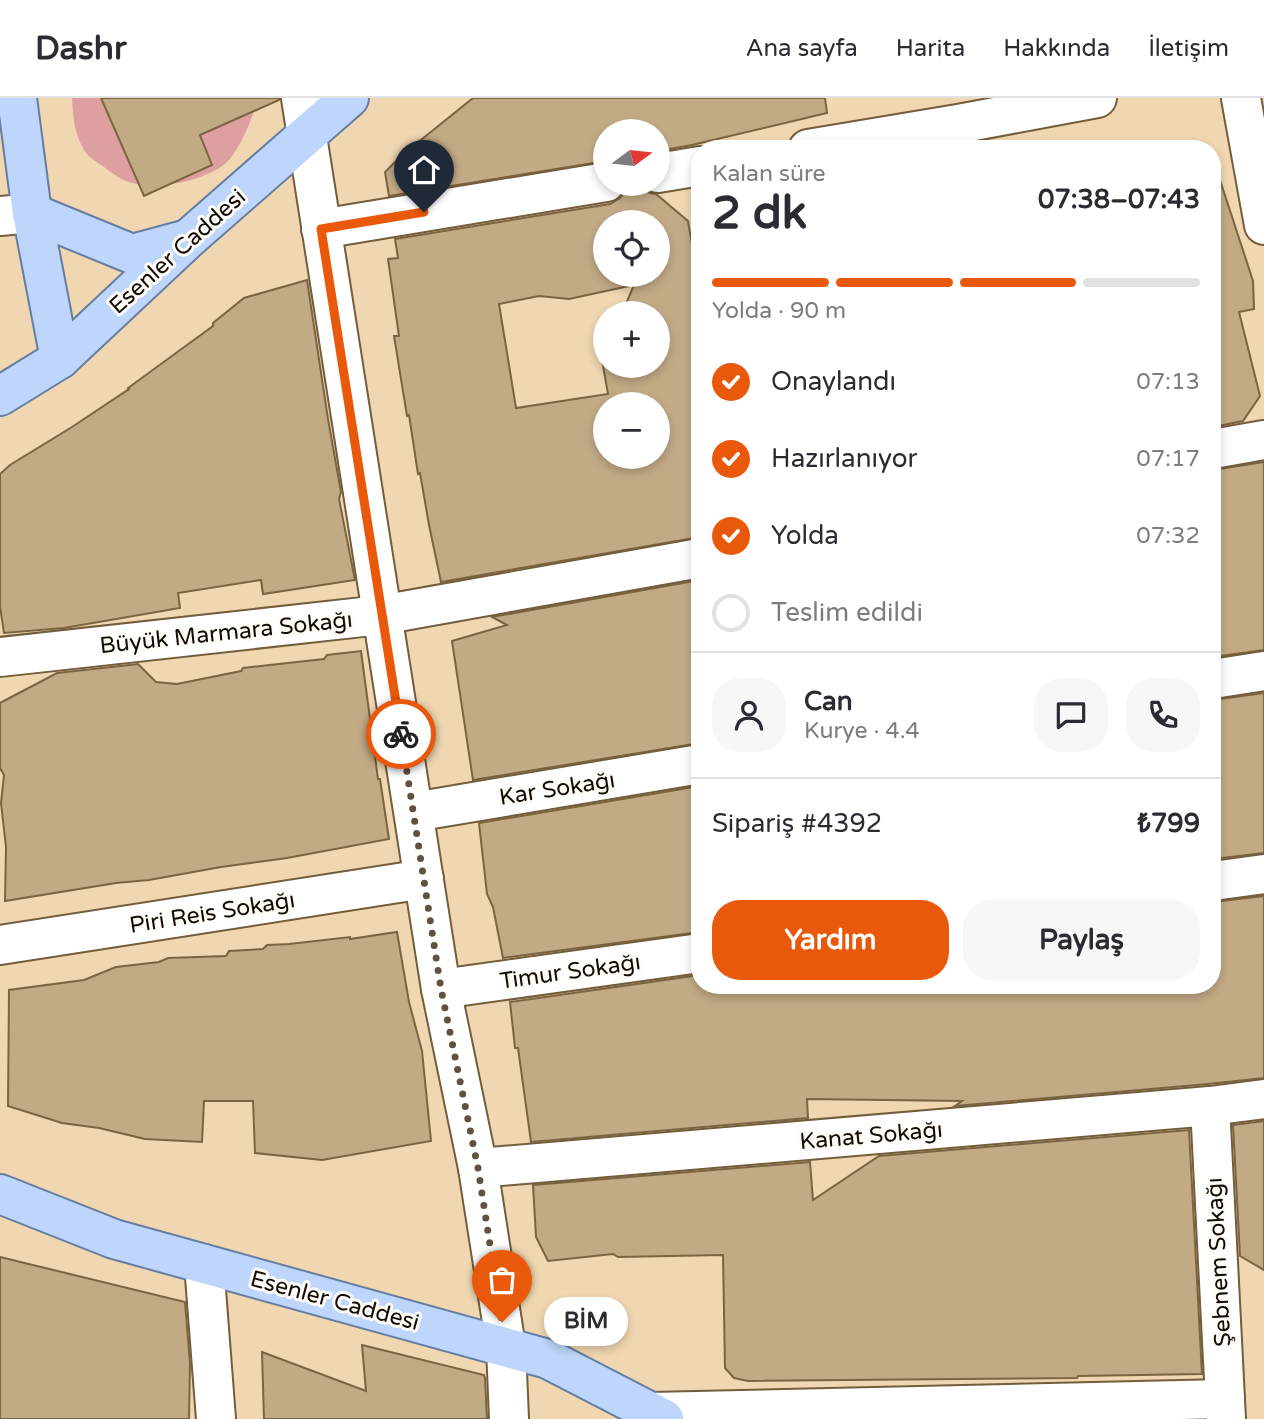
<!DOCTYPE html>
<html lang="tr">
<meta charset="utf-8">
<style>
body{margin:0;font-family:"Varela Round",sans-serif;background:#f7f7f7;color:#2b2b33;height:100vh;display:flex;flex-direction:column;font-size:26px;white-space:nowrap}
*{box-sizing:border-box;margin:0}
p{font-size:23px;color:#7c7c81}
.icon{flex:none;width:38px;height:38px;fill:none;stroke:currentColor;stroke-width:2;stroke-linecap:round;stroke-linejoin:round}
.map{position:relative;flex:1;overflow:hidden}
.side{position:absolute;left:691px;top:42px;width:530px;height:854px;display:flex;flex-direction:column;background:#fff;border-radius:28px;box-shadow:0 4px 10px #0003}
.side>*{flex:none}
.needle{width:46px;rotate:75deg}
.fabs{position:absolute;left:593px;top:21px;display:grid;gap:14px}
.fabs a{display:grid;place-items:center;width:77px;height:77px;border-radius:50%;background:#fff;box-shadow:0 4px 10px #0003;font-size:35px}
.pin{position:absolute;display:grid;place-items:center;width:60px;height:60px;color:#fff;margin:-72px -30px;border-radius:50% 50% 50% 0;rotate:-45deg;box-shadow:0 0 7px #0007}
.pin .icon{rotate:45deg}
.courier{position:absolute;display:grid;place-items:center;width:70px;height:70px;margin:-35px;border:5px solid #ea580c;border-radius:50%;background:#fff;color:#222;box-shadow:0 2px 9px #0007}
.bubble{position:absolute;height:49px;border-radius:24px;background:#fff;box-shadow:0 4px 10px #0003;font-size:23px;font-weight:700;line-height:49px;text-align:center}
.summary em{font-style:normal;font-weight:700}
.summary div{display:flex;flex-direction:column-reverse}
.summary{display:flex;align-items:center;justify-content:space-between;height:119px;padding:0 21px}
h1{font-size:46px;font-weight:700;line-height:52px}
.bar{display:grid;grid-template-columns:repeat(4,1fr);gap:10px 7px;align-content:center;height:84px;padding:0 21px}
.bar i{height:9px;border-radius:5px;background:#e1e1e2}
.bar .active{background:#ea580c}
.bar p{grid-column:span 4}
.line{display:flex;align-items:center;gap:18px;padding:0 21px;border-top:2px solid #e1e1e2}
.line div{flex:1}
.round{display:grid;place-items:center;flex:none;width:74px;height:74px;border-radius:28px;background:#f7f7f7}
ol{padding:0 21px;list-style:none}
li{display:flex;align-items:center;gap:21px;height:77px}
li p{margin-inline-start:auto}
li .icon{padding:7px;border-radius:50%;background:#ea580c;color:#fff;stroke-width:4}
li:last-child{color:#7c7c81}
li i{width:38px;height:38px;border:4px solid #e1e1e2;border-radius:50%}
.primary-button{display:flex;gap:14px;margin-top:auto;padding:14px 21px}
.primary-button a{flex:1;height:80px;border-radius:28px;background:#ea580c;color:#fff;font-size:28px;font-weight:700;line-height:80px;text-align:center}
.primary-button a+a{background:#f7f7f7;color:#2b2b33}
header{display:flex;align-items:center;gap:42px;box-sizing:border-box;height:98px;padding:0 35px;background:#fff;border-bottom:2px solid #e1e1e2}
header strong{font-size:33px}
nav{display:flex;gap:38px;margin-inline-start:auto;font-size:24px}
.map>svg:first-child{display:block}
.green{fill:#dd9fa0}
.building{fill:#c2aa85;stroke:#7b6441;stroke-width:2;fill-rule:evenodd}
.lines{fill:none;stroke-linecap:round;stroke-linejoin:round}
.minor-casing{stroke:#735d3a;stroke-width:42}
.major-casing{stroke:#667da2;stroke-width:42}
.minor{stroke:#fff;stroke-width:38}
.major{stroke:#bed6fb;stroke-width:38}
.done{stroke:#60523f;stroke-width:7;stroke-dasharray:0 12.6}
.route{stroke:#ea580c;stroke-width:9}
.labels{text-anchor:middle;stroke-width:6;stroke-linejoin:round;paint-order:stroke}
.street-label{font-size:23px;fill:#130b01;stroke:#fefcf8}
</style>
<header>
<strong>Dashr</strong>
<nav><a>Ana sayfa</a><a>Harita</a><a>Hakkında</a><a>İletişim</a></nav>
</header>
<div class="map">
<svg width="1264" height="1321" viewBox="0 0 1264 1321">
<rect width="100%" height="100%" fill="#f0d7b1"/>
<path class="green" d="M72,0h185c-3,18 -16,49 -29,63 -20,20 -75,31 -102,20 -8,-3 -15,-9 -22,-14 -7,-5 -16,-10 -20,-17 -10,-17 -11,-34 -12,-52z"/>
<g class="building">
<polygon points="101,0 280,0 279,2 200,37 212,67 144,98"/>
<polygon points="473,0 825,0 827,15 692,47 658,53 658,33 606,33 606,63 389,98 385,74 401,58"/>
<polygon points="1220,82 1253,183 1254,211 1239,214 1260,298 1243,323 1213,329 1213,84"/>
<path d="M627,86h13l2,3 8,6 6,1 32,27 12,69v247l-259,45 -12,-57 -9,-52 -2,1 -9,-59 -2,1 -13,-80h5l-11,-77 10,-1 -3,-19 215,-35 10,-6 6,-8zM606,124h52v53h-52zM634,187l-12,28h36v53h-52v-13l-4,7 6,34 -92,14 -17,-104 40,-8 30,3zM606,306h52v53h-52z"/>
<polygon points="307,182 328,321 341,394 339,401 355,482 263,496 261,482 178,495 180,510 64,530 4,535 0,509 0,376 10,367 72,329 129,291 128,290 213,228 213,225 244,200"/>
<polygon points="1264,364 1264,552 1213,559 1213,372"/>
<polygon points="700,482 700,645 473,682 452,543 507,527 492,519"/>
<polygon points="361,553 378,681 380,681 389,741 287,760 221,769 149,782 116,785 5,803 6,749 1,705 4,677 0,670 0,605 57,575 138,566 156,584 177,586 241,573 243,570 324,561 327,557"/>
<polygon points="1264,595 1264,755 1213,761 1213,602"/>
<polygon points="700,688 700,834 503,860 493,809 487,796 479,725"/>
<polygon points="1264,798 1264,980 1208,986 955,1008 962,1003 807,1001 808,1020 531,1044 518,950 515,950 510,904 700,877 700,887 1213,887 1213,804"/>
<polygon points="397,834 409,904 422,953 431,1043 322,1062 255,1055 253,1003 204,1003 202,1044 145,1041 99,1030 62,1025 8,1008 9,892 84,882 116,869 159,864 168,860 226,858 229,853 263,851 267,847 289,846 350,839 350,841"/>
<polygon points="1264,1023 1264,1172 1240,1158 1233,1027"/>
<polygon points="1189,1032 1202,1276 1078,1278 1077,1280 748,1283 734,1280 725,1270 723,1157 618,1159 613,1156 548,1163 536,1139 533,1087 810,1064 813,1102 879,1058"/>
<polygon points="0,1159 185,1204 190,1265 189,1321 0,1321"/>
<polygon points="362,1247 484,1277 485,1280 487,1321 264,1321 262,1254 366,1293"/>
</g>
<g class="lines">
<defs>
<g id="minor">
<polyline points="301,0 441,891 478,1070 506,1249 509,1321"/>
<polyline points="1241,0 1264,127"/>
<polyline points="808,51 958,26 1097,0"/>
<polyline points="658,75 700,68"/>
<polyline points="0,118 32,115"/>
<polyline points="321,131 606,84"/>
<polyline points="1213,351 1264,342"/>
<polyline points="0,559 381,517 700,460"/>
<polyline points="1213,581 1264,573"/>
<polyline points="414,714 700,666"/>
<polyline points="1213,783 1264,776"/>
<polyline points="0,847 424,781"/>
<polyline points="441,891 700,855"/>
<polyline points="1210,1008 1226,1321"/>
<polyline points="478,1070 1210,1008 1264,1001"/>
<polyline points="204,1166 216,1321"/>
<polyline points="651,1321 650,1314 1225,1301"/>
</g>
<g id="major">
<polyline points="17,0 32,115 60,261"/>
<polyline points="32,115 132,156 184,142"/>
<polyline points="0,298 60,261 188,141 349,0"/>
<polyline points="0,1096 114,1141 548,1261 664,1321"/>
</g>
</defs>
<use href="#minor" class="minor-casing"/>
<use href="#major" class="major-casing"/>
<use href="#minor" class="minor"/>
<use href="#major" class="major"/>
</g>
<g class="lines">
<polyline class="done" points="401,636 441,891 478,1070 502,1224"/>
<polyline class="route" points="401,636 321,131 424,114"/>
</g>
<g class="labels">
<g class="street-label">
<text transform="translate(177 153) rotate(-42)" y="8">Esenler Caddesi</text>
<text transform="translate(226 534) rotate(-6)" y="8">Büyük Marmara Sokağı</text>
<text transform="translate(557 690) rotate(-9)" y="8">Kar Sokağı</text>
<text transform="translate(212 814) rotate(-9)" y="8">Piri Reis Sokağı</text>
<text transform="translate(570 873) rotate(-8)" y="8">Timur Sokağı</text>
<text transform="translate(871 1037) rotate(-5)" y="8">Kanat Sokağı</text>
<text transform="translate(1218 1164) rotate(-93)" y="8">Şebnem Sokağı</text>
<text transform="translate(335 1202) rotate(15)" y="8">Esenler Caddesi</text>
</g>
</g>
</svg>
<div class="fabs">
<a><svg class="needle" viewBox="-14 -14 28 28"><path d="M0-13l5 13h-10z" fill="#e53935"/><path d="M0 13l5-13h-10z" fill="#7c7c81"/></svg></a>
<a><svg class="icon" aria-label="locate" viewBox="0 0 24 24"><circle cx="12" cy="12" r="6"/><path d="M12 2v4M12 18v4M2 12h4M18 12h4"/></svg></a>
<a>+</a>
<a>−</a>
</div>
<div class="pin" style="left:502px;top:1224px;background:#ea580c"><svg class="icon" aria-label="bag" viewBox="0 0 24 24"><path d="M5 8h14l-1 12H6zM9 8a3 3 0 0 1 6 0"/></svg></div>
<div class="pin" style="left:424px;top:114px;background:#1f2937"><svg class="icon" aria-label="home" viewBox="0 0 24 24"><path d="M3 11l9-7 9 7M6 9v11h12V9"/></svg></div>
<div class="courier" style="left:401px;top:636px"><svg class="icon" aria-label="bike" viewBox="0 0 24 24"><circle cx="6" cy="16" r="4"/><circle cx="18" cy="16" r="4"/><path d="M6 16l4-8h5l3 8M10 8l3 8H6M13 5h3"/></svg></div>
<div class="bubble" style="left:544px;top:1199px;width:84px">BİM</div>
<section class="side">
<div class="summary"><div><h1>2 dk</h1><p>Kalan süre</p></div><em>07:38–07:43</em></div>
<div class="bar"><i class="active"></i><i class="active"></i><i class="active"></i><i></i><p>Yolda · 90 m</p></div>
<ol>
<li><svg class="icon" aria-label="check" viewBox="0 0 24 24"><path d="M5 12l5 5 9-10"/></svg>Onaylandı<p>07:13</p></li>
<li><svg class="icon" aria-label="check" viewBox="0 0 24 24"><path d="M5 12l5 5 9-10"/></svg>Hazırlanıyor<p>07:17</p></li>
<li><svg class="icon" aria-label="check" viewBox="0 0 24 24"><path d="M5 12l5 5 9-10"/></svg>Yolda<p>07:32</p></li>
<li><i></i>Teslim edildi</li>
</ol>
<div class="line" style="height:126px"><a class="round"><svg class="icon" aria-label="person" viewBox="0 0 24 24"><circle cx="12" cy="8" r="4"/><path d="M4 21q1-7 8-7t8 7"/></svg></a><div><b>Can</b><p>Kurye · 4.4</p></div><a class="round"><svg class="icon" aria-label="chat" viewBox="0 0 24 24"><path d="M4 5h16v11H9l-5 4z"/></svg></a><a class="round"><svg class="icon" aria-label="phone" viewBox="0 0 24 24"><path d="M5 4h4l2 5-3 2q2 4 5 5l2-3 5 2v4C11 20 4 13 5 4z"/></svg></a></div>
<div class="line" style="height:91px"><div>Sipariş #4392</div><b>₺799</b></div>
<div class="primary-button"><a>Yardım</a><a>Paylaş</a></div>
</section>
</div>
